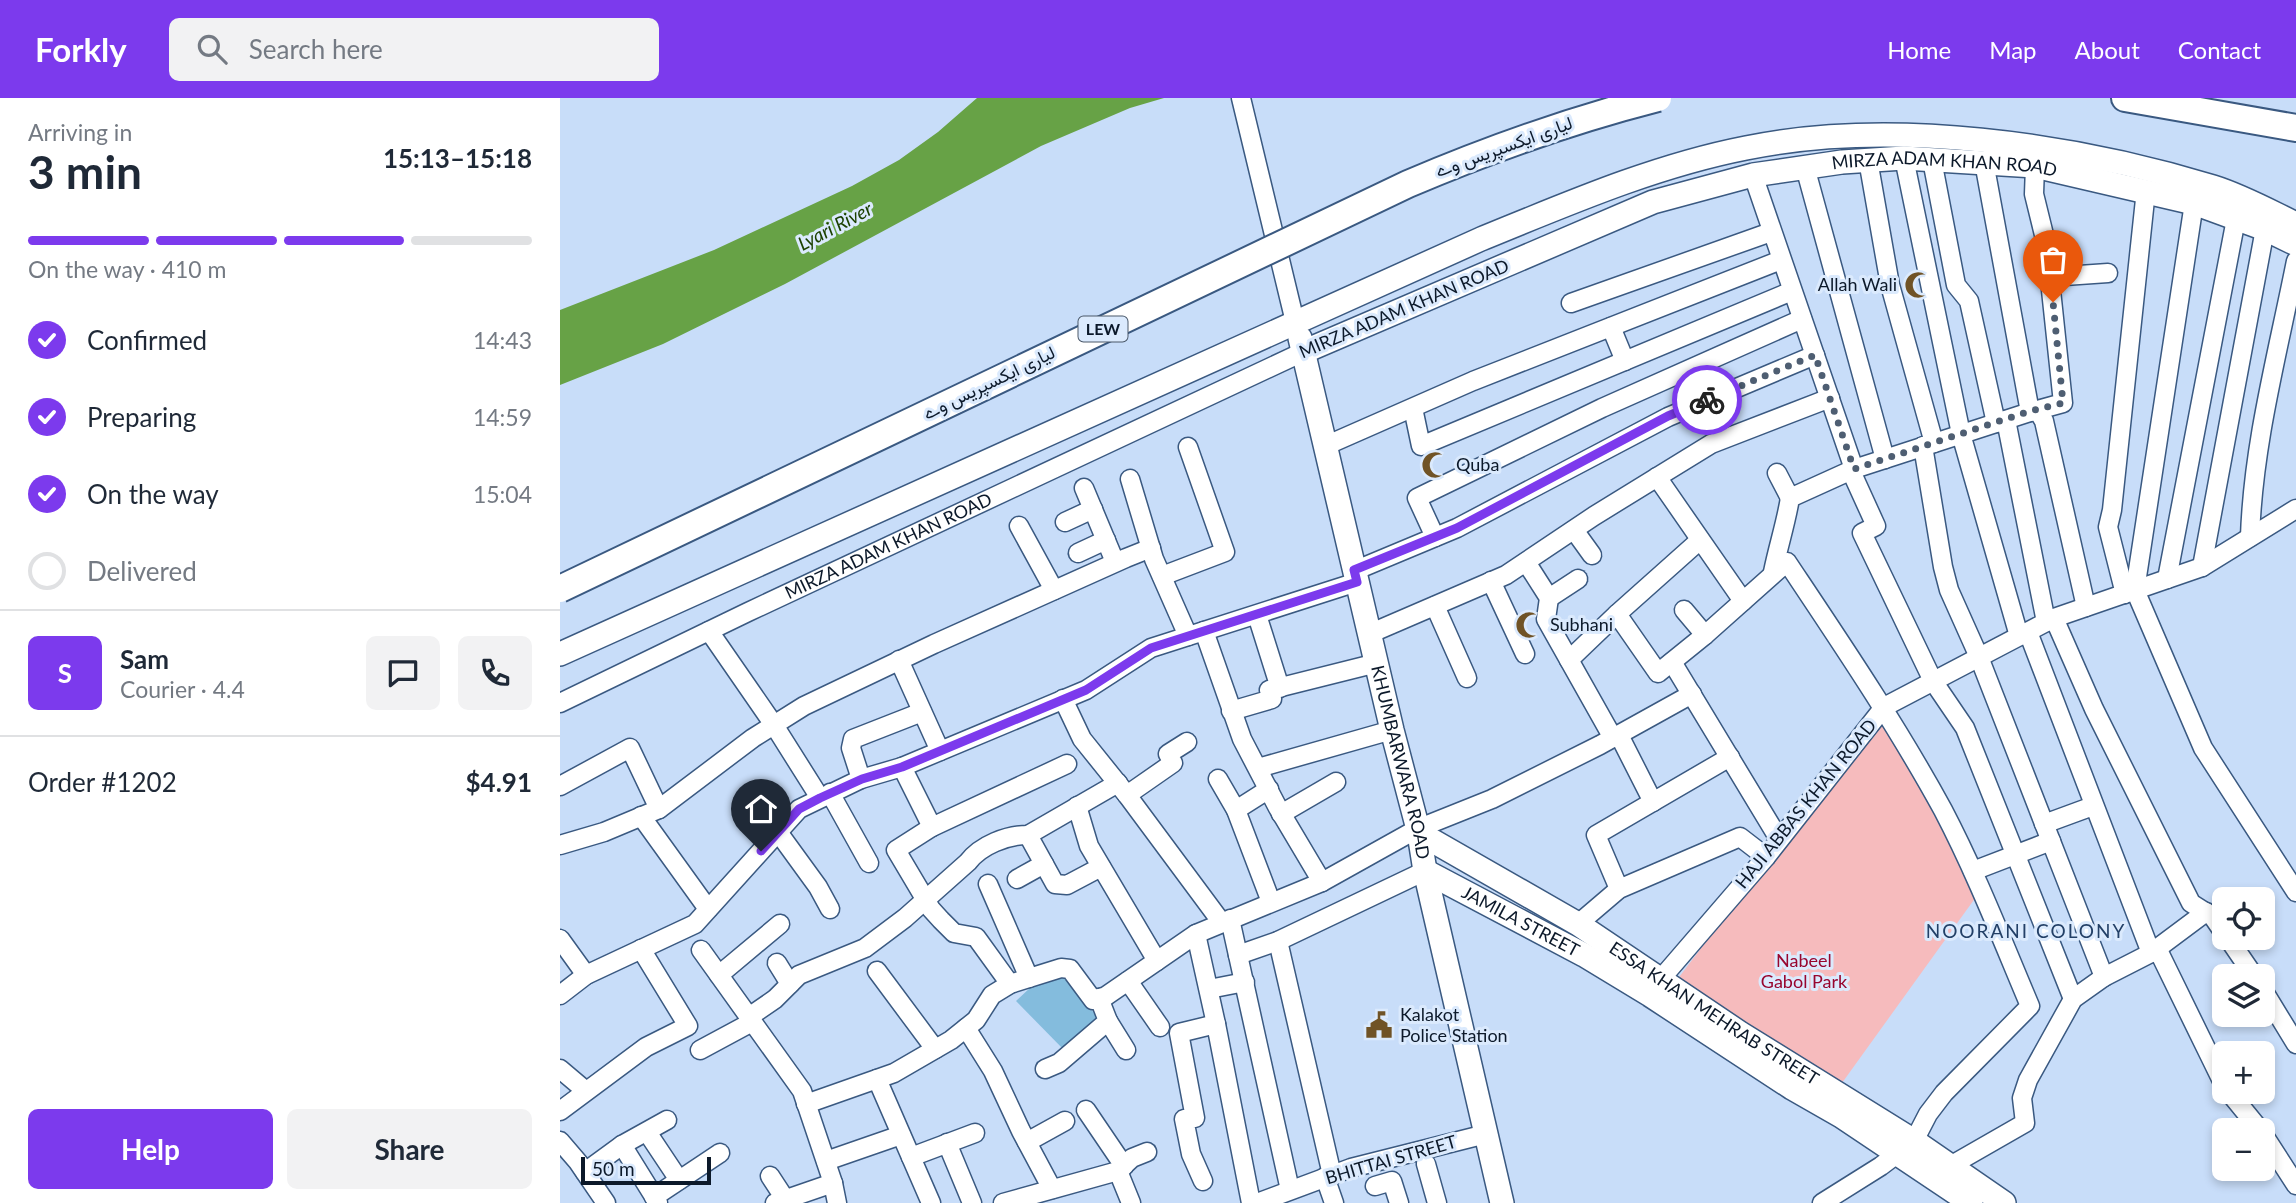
<!DOCTYPE html>
<meta charset="utf-8">
<style>
body{margin:0;font-family:Lato,Vazirmatn,sans-serif;background:#f2f2f3;color:#1f2937;height:100vh;display:flex;flex-direction:column;font-size:26px;white-space:nowrap}
*{box-sizing:border-box;margin:0}
p{font-size:23px;color:#747a83}
.icon{flex:none;width:38px;height:38px;fill:none;stroke:currentColor;stroke-width:2;stroke-linecap:round;stroke-linejoin:round}
.map{position:relative;flex:1;overflow:hidden}
.side{display:flex;flex-direction:column;background:#fff;width:560px}
.side>*{flex:none}
.tools{position:absolute;left:1652px;top:789px;display:grid;gap:14px}
.tools a{display:grid;place-items:center;width:63px;height:63px;border-radius:10px;background:#fff;box-shadow:0 4px 10px #0003;font-size:35px}
.scale{position:absolute;left:21px;bottom:18px;width:130px;box-sizing:border-box;padding-left:7px;border:4px solid #0c192a;border-top:0;font-size:19px;line-height:24px;white-space:nowrap;color:#0c192a;-webkit-text-stroke:5px #dbeafd;paint-order:stroke}
.pin{position:absolute;display:grid;place-items:center;width:60px;height:60px;color:#fff;margin:-72px -30px;border-radius:50% 50% 50% 0;rotate:-45deg;box-shadow:0 0 7px #0007}
.pin .icon{rotate:45deg}
.courier{position:absolute;display:grid;place-items:center;width:70px;height:70px;margin:-35px;border:5px solid #7c3aed;border-radius:50%;background:#fff;color:#222;box-shadow:0 2px 9px #0007}
.overview em{font-style:normal;font-weight:700}
.overview div{display:flex;flex-direction:column-reverse}
.overview{display:flex;align-items:center;justify-content:space-between;height:119px;padding:0 28px}
h1{font-size:46px;font-weight:700;line-height:52px}
.bar{display:grid;grid-template-columns:repeat(4,1fr);gap:10px 7px;align-content:center;height:84px;padding:0 28px}
.bar i{height:9px;border-radius:5px;background:#e0e1e3}
.bar .on{background:#7c3aed}
.bar p{grid-column:span 4}
.line{display:flex;align-items:center;gap:18px;padding:0 28px;border-top:2px solid #e0e1e3}
.line div{flex:1}
.round{display:grid;place-items:center;flex:none;width:74px;height:74px;border-radius:10px;background:#f2f2f3}
ol{padding:0 28px;list-style:none}
li{display:flex;align-items:center;gap:21px;height:77px}
li p{margin-inline-start:auto}
li .icon{padding:7px;border-radius:50%;background:#7c3aed;color:#fff;stroke-width:4}
li:last-child{color:#747a83}
li i{width:38px;height:38px;border:4px solid #e0e1e3;border-radius:50%}
.cta{display:flex;gap:14px;margin-top:auto;padding:14px 28px}
.cta a{flex:1;height:80px;border-radius:10px;background:#7c3aed;color:#fff;font-size:28px;font-weight:700;line-height:80px;text-align:center}
.cta a+a{background:#f2f2f3;color:#1f2937}
header{display:flex;align-items:center;gap:42px;box-sizing:border-box;height:98px;padding:0 35px;background:#7c3aed;color:#fff}
header strong{font-size:33px}
nav{display:flex;gap:38px;margin-inline-start:auto;font-size:24px}
.search{width:490px;height:63px;background:#f2f2f3;display:flex;align-items:center;gap:18px;box-sizing:border-box;padding:0 24px;border-radius:10px;color:#747a83;font-size:26px}
main{display:flex;flex:1;min-height:0}
.map>svg:first-child{display:block}
.green{fill:#f6bbbd}
.water{fill:#67a246}
.building{fill:#84bcdd}
.lines{fill:none;stroke-linecap:round;stroke-linejoin:round}
.minor-casing{stroke:#3a5981;stroke-width:21}
.major-casing{stroke:#3a5981;stroke-width:26}
.highway-casing{stroke:#3a5981;stroke-width:30}
.minor{stroke:#fff;stroke-width:18}
.major{stroke:#fff;stroke-width:23}
.highway{stroke:#fff;stroke-width:26}
.highway-bridge-casing{stroke:#3a5981;stroke-width:30;stroke-linecap:butt}
.highway-bridge{stroke:#fff;stroke-width:26}
.done{stroke:#4e5e72;stroke-width:7;stroke-dasharray:0 12.6}
.route{stroke:#7c3aed;stroke-width:9}
.labels{text-anchor:middle;stroke-width:6;stroke-linejoin:round;paint-order:stroke}
.shield{fill:#dbeafd;stroke:#4a5869;stroke-width:2}
.shield-label{font-size:16px;font-weight:bold;fill:#0c192a}
.street-label{font-size:18px;fill:#0c192a;stroke:#dbeafd}
.poi-label{font-size:18px;fill:#0c192a;stroke:#dbeafd;text-anchor:start}
.park-label{font-size:18px;fill:#98062f;stroke:#dbeafd}
.water-label{font-size:19px;font-style:italic;fill:#1b4100;stroke:#dbeafd}
.neighbourhood-label{font-size:19px;letter-spacing:2px;fill:#234067;stroke:#dbeafd}
</style>
<header>
<strong>Forkly</strong>
<div class="search"><svg class="icon" aria-label="search" viewBox="0 0 24 24"><circle cx="10" cy="10" r="6"/><path d="M15 15l6 6"/></svg>Search here</div>
<nav><a>Home</a><a>Map</a><a>About</a><a>Contact</a></nav>
</header>
<main>
<section class="side">
<div class="overview"><div><h1>3 min</h1><p>Arriving in</p></div><em>15:13–15:18</em></div>
<div class="bar"><i class="on"></i><i class="on"></i><i class="on"></i><i></i><p>On the way · 410 m</p></div>
<ol>
<li><svg class="icon" aria-label="check" viewBox="0 0 24 24"><path d="M5 12l5 5 9-10"/></svg>Confirmed<p>14:43</p></li>
<li><svg class="icon" aria-label="check" viewBox="0 0 24 24"><path d="M5 12l5 5 9-10"/></svg>Preparing<p>14:59</p></li>
<li><svg class="icon" aria-label="check" viewBox="0 0 24 24"><path d="M5 12l5 5 9-10"/></svg>On the way<p>15:04</p></li>
<li><i></i>Delivered</li>
</ol>
<div class="line" style="height:126px"><b class="round" style="background:#7c3aed;color:#fff">S</b><div><b>Sam</b><p>Courier · 4.4</p></div><a class="round"><svg class="icon" aria-label="chat" viewBox="0 0 24 24"><path d="M4 5h16v11H9l-5 4z"/></svg></a><a class="round"><svg class="icon" aria-label="phone" viewBox="0 0 24 24"><path d="M5 4h4l2 5-3 2q2 4 5 5l2-3 5 2v4C11 20 4 13 5 4z"/></svg></a></div>
<div class="line" style="height:91px"><div>Order #1202</div><b>$4.91</b></div>
<div class="cta"><a>Help</a><a>Share</a></div>
</section>
<div class="map">
<svg width="1736" height="1105" viewBox="0 0 1736 1105">
<rect width="100%" height="100%" fill="#c8ddf9"/>
<polygon class="green" points="1324,609 1421,792 1269,1003 1104,899"/>
<polygon class="water" points="417,0 604,0 570,10 481,48 225,186 103,246 0,287 0,212 154,152 292,88 339,62 378,34"/>
<polygon class="building" points="486,875 502,878 542,924 506,954 456,903"/>
<g class="lines">
<defs>
<g id="minor">
<polyline points="681,0 735,224"/>
<polyline points="1344,60 1401,336 1459,538"/>
<polyline points="1308,62 1330,187 1374,345"/>
<polyline points="1372,62 1396,187 1409,203 1436,325"/>
<polyline points="1424,64 1470,314"/>
<polyline points="1245,69 1325,361"/>
<polyline points="1193,77 1294,371"/>
<polyline points="1634,105 1575,492 1643,650 1736,794"/>
<polyline points="1490,179 1548,175"/>
<polyline points="1011,205 1211,134"/>
<polyline points="1051,229 1065,263"/>
<polyline points="853,310 861,348 1232,193"/>
<polyline points="1478,313 1484,323 1526,509"/>
<polyline points="1446,322 1486,524"/>
<polyline points="765,348 913,283 1221,162"/>
<polyline points="1363,348 1383,469 1389,492 1419,559 1544,879"/>
<polyline points="1291,373 1316,428 1302,435 1373,583 1405,630 1513,901"/>
<polyline points="1217,375 1230,400"/>
<polyline points="1097,379 1183,503"/>
<polyline points="570,381 594,461 628,538"/>
<polyline points="524,390 555,464"/>
<polyline points="505,424 533,411"/>
<polyline points="459,428 494,492"/>
<polyline points="1014,432 1032,457"/>
<polyline points="875,439 857,400 1042,310 1242,221"/>
<path d="M1690,439c3,-93 28,-185 46,-276"/>
<polyline points="518,455 546,442"/>
<polyline points="966,464 989,500 986,521 1053,640"/>
<polyline points="1642,469 1705,131"/>
<polyline points="794,473 897,430 1108,319 1255,257"/>
<path d="M1213,474c5,-25 13,-49 17,-74l64,-29 176,-57 33,-9 -17,-160 -12,-49 1,-28"/>
<polyline points="602,478 665,454 628,349"/>
<polyline points="1607,481 1676,121"/>
<polyline points="931,483 965,556"/>
<polyline points="1565,496 1548,429 1552,412 1586,92"/>
<polyline points="989,500 1018,481"/>
<polyline points="875,508 907,580"/>
<polyline points="1124,512 1145,537"/>
<path d="M1057,516l41,59 47,-38 82,-73c54,81 109,162 156,248 33,63 59,130 87,196l-86,87 -16,21 -14,27 -33,25 -59,37"/>
<polyline points="697,517 720,590"/>
<polyline points="1494,520 1534,611 1631,805 1653,819 1664,835"/>
<polyline points="149,533 214,627 260,700"/>
<polyline points="644,533 682,641 718,710 762,784"/>
<polyline points="1468,534 1591,855"/>
<polyline points="809,536 946,477 1034,418 1151,346 1270,300"/>
<polyline points="339,562 380,653"/>
<polyline points="1009,562 1057,516 1140,442"/>
<polyline points="1112,564 1219,741"/>
<polyline points="503,601 522,641 567,697 662,825"/>
<path id="s1" d="M0,605l188,-91 555,-260"/>
<polyline points="671,613 712,601 709,592 817,565"/>
<polyline points="1059,637 1093,704"/>
<polyline points="342,669 372,729"/>
<polyline points="698,670 832,632"/>
<polyline points="301,681 291,650 293,641 362,614"/>
<polyline points="658,681 676,712 711,804"/>
<polyline points="0,688 70,650 99,711"/>
<polyline points="270,695 309,765"/>
<polyline points="567,697 613,665 608,656 627,644"/>
<polyline points="517,708 529,748 597,863"/>
<polyline points="676,712 709,691"/>
<polyline points="721,716 776,684"/>
<polyline points="81,718 148,811"/>
<polyline points="1484,726 1533,708"/>
<polyline points="218,734 258,789 270,811"/>
<polyline points="468,737 495,786 507,787 541,769"/>
<polyline points="0,747 44,734 99,711 193,640 244,608 374,546 566,460 591,450"/>
<polyline points="1413,773 1491,743"/>
<polyline points="457,781 484,766"/>
<polyline points="428,786 469,880"/>
<polyline points="1059,791 1036,737 1170,659"/>
<polyline points="670,821 730,1092"/>
<polyline points="1018,826 1059,791 1180,739 1206,759"/>
<polyline points="636,836 656,926 691,1105"/>
<polyline points="1668,840 1694,878"/>
<polyline points="0,841 26,877"/>
<polyline points="718,843 772,1077"/>
<polyline points="1597,850 1664,987"/>
<polyline points="141,852 242,993 273,1085 277,1105"/>
<polyline points="678,857 718,843 865,773"/>
<polyline points="217,865 230,886"/>
<polyline points="317,873 375,951"/>
<polyline points="159,877 220,826"/>
<polyline points="568,883 600,929"/>
<polyline points="450,886 416,839 394,835 381,822 371,811 336,752 372,729 507,666"/>
<polyline points="1093,890 1206,759 1324,609 1494,520 1642,469 1736,411"/>
<polyline points="649,891 685,884"/>
<polyline points="1703,892 1736,946"/>
<polyline points="0,897 26,877 135,826 239,711 301,681 342,669 526,592 591,550 797,484"/>
<path d="M189,919l26,-18 24,-24 66,-27 40,-30 63,-56c13,-17 39,-27 60,-27l90,-52"/>
<polyline points="548,923 566,952"/>
<polyline points="406,930 433,973 461,1033 492,1091"/>
<polyline points="140,952 192,924"/>
<polyline points="0,971 26,993"/>
<polyline points="485,971 499,965 548,923 539,900"/>
<polyline points="317,981 371,1105"/>
<polyline points="1669,994 1700,1032"/>
<polyline points="246,1006 334,975 391,942 416,922 432,897 450,886 501,870 510,871 533,902 546,898 636,836 762,784 857,731 932,701 1040,647 1132,596"/>
<polyline points="526,1012 564,1068"/>
<polyline points="0,1013 86,949 128,928 81,851"/>
<polyline points="87,1034 119,1082"/>
<polyline points="1703,1036 1736,1087"/>
<polyline points="0,1043 18,1064 46,1105"/>
<polyline points="467,1044 505,1023"/>
<polyline points="387,1045 412,1105"/>
<polyline points="62,1047 98,1105"/>
<polyline points="351,1059 415,1035"/>
<polyline points="266,1063 341,1037"/>
<polyline points="866,1066 877,1105"/>
<polyline points="1383,1072 1465,1025 1462,1000 1468,982 1513,901 1544,879 1591,855 1646,814"/>
<polyline points="558,1073 571,1105"/>
<polyline points="25,1074 62,1047 107,1022"/>
<polyline points="210,1078 225,1101"/>
<polyline points="765,1079 774,1105"/>
<polyline points="643,1083 631,1056 624,1021 635,1020 619,935 656,926"/>
<polyline points="815,1088 832,1083 839,1105"/>
<polyline points="94,1099 160,1055"/>
<polyline points="215,1105 273,1085"/>
<polyline points="443,1105 558,1073 572,1060 587,1054"/>
<polyline points="697,1105 791,1070 926,1036"/>
</g>
<g id="major">
<path id="s2" d="M740,240l92,392 27,103 6,38 77,332"/>
<path id="s3" d="M743,254l350,-150 100,-27 89,-13 62,-4 131,8 159,37 71,26 31,15"/>
<path d="M0,556l921,-415c86,-35 173,-73 265,-91 145,-30 327,-4 467,39 29,9 56,24 83,37"/>
<path id="s4" d="M859,735l159,91 162,109 174,108 90,62"/>
<path id="s5" d="M865,773l159,84 66,40 142,93 49,28 130,87"/>
</g>
<polyline id="highway" points="1565,0 1736,30"/>
</defs>
<use href="#minor" class="minor-casing"/>
<use href="#major" class="major-casing"/>
<use href="#highway" class="highway-casing"/>
<use href="#minor" class="minor"/>
<use href="#major" class="major"/>
<use href="#highway" class="highway"/>
<defs>
<path id="highway-bridge" d="M0,491l848,-405c82,-35 164,-64 250,-86"/>
</defs>
<use href="#highway-bridge" class="highway-bridge-casing"/>
<use href="#highway-bridge" class="highway-bridge"/>
</g>
<g class="lines">
<polyline class="done" points="1147,302 1255,257 1294,371 1470,313 1503,305 1493,204"/>
<polyline class="route" points="201,753 239,711 260,700 302,681 342,669 526,592 591,550 797,484 794,472 897,430 1108,318 1147,302"/>
</g>
<defs>
<symbol id="mosque-bare" viewBox="-9 -9 18 18"><path d="M3.5-4.9A6 6 0 1 0 3.5 4.9A5 5 0 1 1 3.5-4.9Z" fill="#705326" stroke="#dbeafd" stroke-width="2.5" paint-order="stroke"/></symbol>
<symbol id="civic-bare" viewBox="-9 -9 18 18"><path d="M-.6-6.5H3V-4.5H.6V-3L4-1V1h2V6H-6V1h2V-1L-.6-3ZM-1.2 2.5V6h2.4V2.5Z" fill="#705326" stroke="#dbeafd" stroke-width="2.5" paint-order="stroke"/></symbol>
</defs>
<g fill-rule="evenodd">
<use href="#mosque-bare" x="1339" y="168" width="38" height="38"/>
<use href="#mosque-bare" x="856" y="348" width="38" height="38"/>
<use href="#mosque-bare" x="950" y="508" width="38" height="38"/>
<use href="#civic-bare" x="800" y="908" width="38" height="38"/>
</g>
<g class="labels">
<rect class="shield" x="518.5" y="218.5" width="49" height="25" rx="5"/>
<g class="shield-label">
<text x="543" y="237">LEW</text>
</g>
<g class="street-label">
<text transform="translate(944 49) rotate(-20)" y="6">لیاری ایکسپریس وے</text>
<text dy="6" stroke="none"><textPath href="#s3" startOffset="677">MIRZA ADAM KHAN ROAD</textPath></text>
<text transform="translate(844 211) rotate(-23)" y="6">MIRZA ADAM KHAN ROAD</text>
<text transform="translate(429 285) rotate(-26)" y="6">لیاری ایکسپریس وے</text>
<text dy="6" stroke="none"><textPath href="#s1" startOffset="364">MIRZA ADAM KHAN ROAD</textPath></text>
<text dy="6" stroke="none"><textPath href="#s2" startOffset="436">KHUMBARWARA ROAD</textPath></text>
<text transform="translate(1246 706) rotate(-51)" y="6">HAJI ABBAS KHAN ROAD</text>
<text dy="6" stroke="none"><textPath href="#s5" startOffset="108">JAMILA STREET</textPath></text>
<text dy="6" stroke="none"><textPath href="#s4" startOffset="346">ESSA KHAN MEHRAB STREET</textPath></text>
<text transform="translate(831 1062) rotate(-16)" y="6">BHITTAI STREET</text>
</g>
<g class="poi-label">
<text x="1337" y="193" text-anchor="end">Allah Wali</text>
<text x="896" y="373">Quba</text>
<text x="990" y="533">Subhani</text>
<text x="840" y="923">Kalakot<tspan x="840" dy="21">Police Station</tspan></text>
</g>
<g class="park-label">
<text x="1244" y="869">Nabeel<tspan x="1244" dy="21">Gabol Park</tspan></text>
</g>
<g class="water-label">
<text transform="translate(275 128) rotate(-28)" y="7">Lyari River</text>
</g>
<g class="neighbourhood-label">
<text x="1466" y="840">NOORANI COLONY</text>
</g>
</g>
</svg>
<div class="tools">
<a><svg class="icon" aria-label="locate" viewBox="0 0 24 24"><circle cx="12" cy="12" r="6"/><path d="M12 2v4M12 18v4M2 12h4M18 12h4"/></svg></a>
<a><svg class="icon" aria-label="layers" viewBox="0 0 24 24"><path d="M12 4l9 5-9 5-9-5zM3 14l9 5 9-5"/></svg></a>
<a>+</a>
<a>−</a>
</div>
<div class="scale">50 m</div>
<div class="pin" style="left:1493px;top:204px;background:#ea580c"><svg class="icon" aria-label="bag" viewBox="0 0 24 24"><path d="M5 8h14l-1 12H6zM9 8a3 3 0 0 1 6 0"/></svg></div>
<div class="pin" style="left:201px;top:753px;background:#1f2937"><svg class="icon" aria-label="home" viewBox="0 0 24 24"><path d="M3 11l9-7 9 7M6 9v11h12V9"/></svg></div>
<div class="courier" style="left:1147px;top:302px"><svg class="icon" aria-label="bike" viewBox="0 0 24 24"><circle cx="6" cy="16" r="4"/><circle cx="18" cy="16" r="4"/><path d="M6 16l4-8h5l3 8M10 8l3 8H6M13 5h3"/></svg></div>
</div>
</main>
